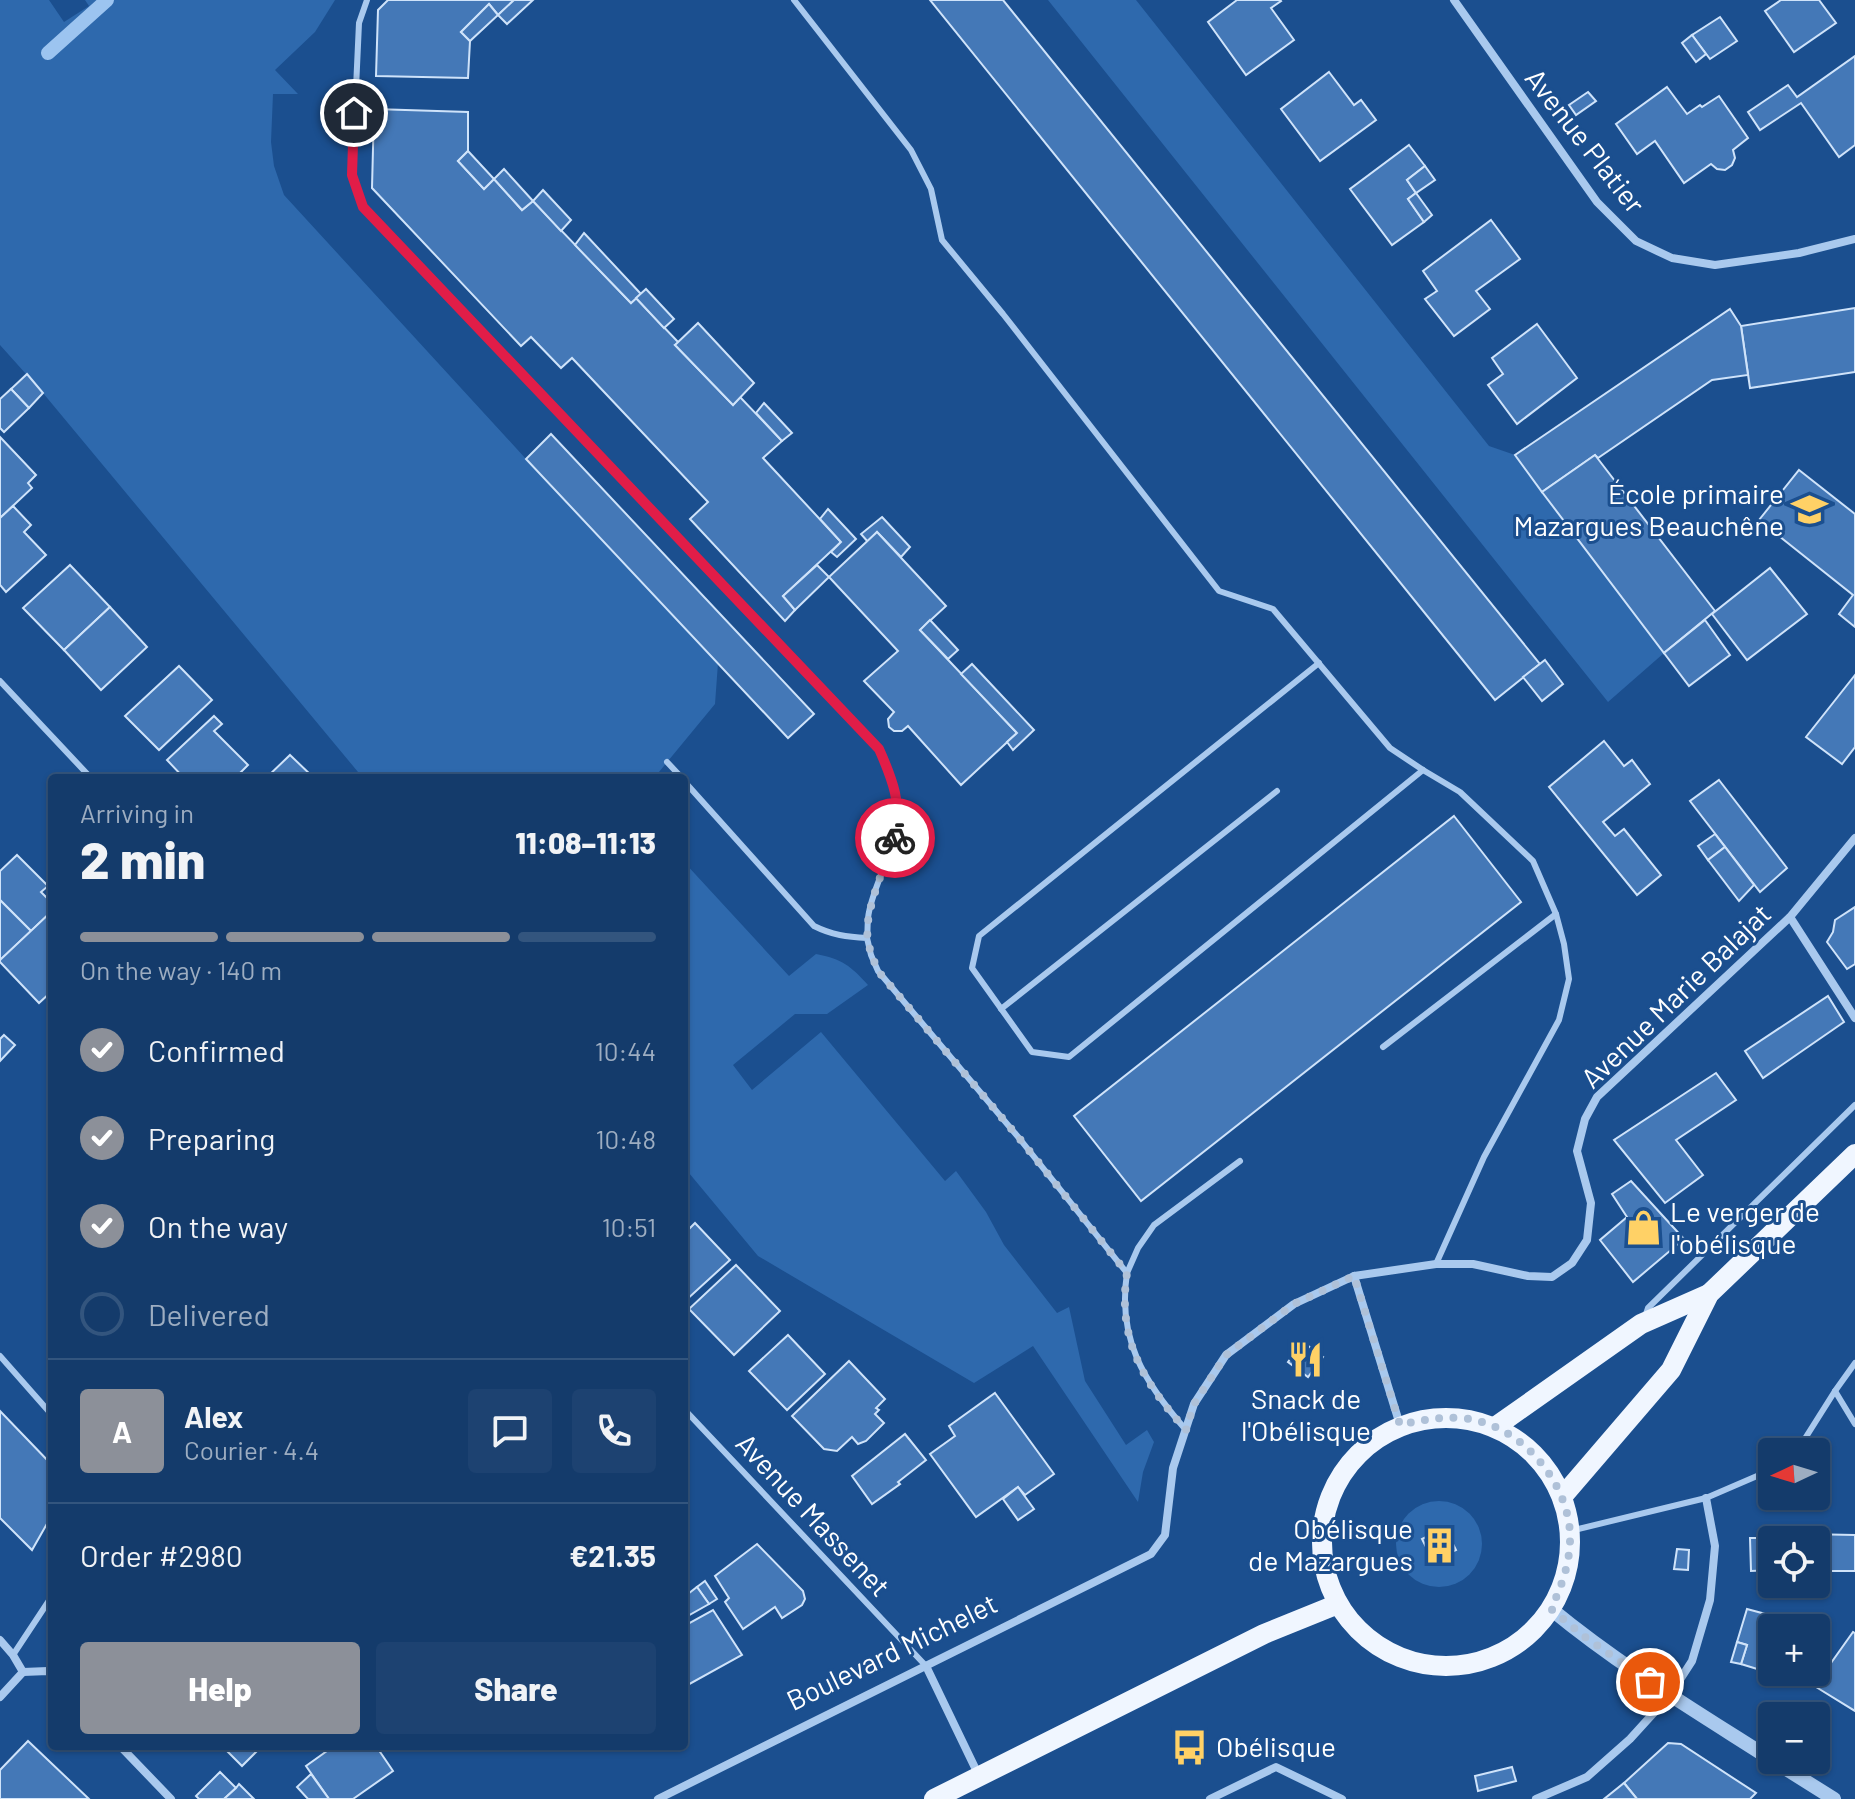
<!DOCTYPE html>
<meta charset="utf-8">
<style>
body{margin:0;font-family:Barlow,sans-serif;background:#1d4271;color:#f1f3f6;height:100vh;display:flex;flex-direction:column;font-size:30px;white-space:nowrap}
*{box-sizing:border-box;margin:0}
p{font-size:26px;color:#9dadc1}
.icon{flex:none;width:44px;height:44px;fill:none;stroke:currentColor;stroke-width:2;stroke-linecap:round;stroke-linejoin:round}
.map{position:relative;flex:1;overflow:hidden}
.sheet{position:absolute;left:48px;top:774px;width:640px;height:976px;display:flex;flex-direction:column;background:#143b6b;border-radius:8px;box-shadow:0 2px 6px #0004,0 0 0 2px #33557e}
.sheet>*{flex:none}
.needle{width:52px;rotate:266deg}
.tools{position:absolute;left:1758px;top:1438px;display:grid;gap:16px}
.tools a{display:grid;place-items:center;width:72px;height:72px;border-radius:8px;background:#143b6b;box-shadow:0 2px 6px #0004,0 0 0 2px #33557e;font-size:40px}
.pin{position:absolute;display:grid;place-items:center;width:68px;height:68px;color:#fff;margin:-34px;border:4px solid #fff;border-radius:50%;box-shadow:0 2px 8px #0007}
.courier{position:absolute;display:grid;place-items:center;width:80px;height:80px;margin:-40px;border:6px solid #e11d48;border-radius:50%;background:#fff;color:#222;box-shadow:0 2px 10px #0007}
.summary em{font-style:normal;font-weight:800}
.summary div{display:flex;flex-direction:column-reverse}
.summary{display:flex;align-items:center;justify-content:space-between;height:136px;padding:0 32px}
h1{font-size:52px;font-weight:800;line-height:60px}
.bar{display:grid;grid-template-columns:repeat(4,1fr);gap:12px 8px;align-content:center;height:96px;padding:0 32px}
.bar i{height:10px;border-radius:6px;background:#33557e}
.bar .selected{background:#8c9099}
.bar p{grid-column:span 4}
.line{display:flex;align-items:center;gap:20px;padding:0 32px;border-top:2px solid #33557e}
.line div{flex:1}
.round{display:grid;place-items:center;flex:none;width:84px;height:84px;border-radius:8px;background:#1d4271}
ol{padding:0 32px;list-style:none}
li{display:flex;align-items:center;gap:24px;height:88px}
li p{margin-inline-start:auto}
li .icon{padding:8px;border-radius:50%;background:#8c9099;color:#fff;stroke-width:4}
li:last-child{color:#9dadc1}
li i{width:44px;height:44px;border:4px solid #33557e;border-radius:50%}
.button{display:flex;gap:16px;margin-top:auto;padding:16px 32px}
.button a{flex:1;height:92px;border-radius:8px;background:#8c9099;color:#fff;font-size:32px;font-weight:800;line-height:92px;text-align:center}
.button a+a{background:#1d4271;color:#f1f3f6}
.map>svg:first-child{display:block}
.green{fill:#2e69ad}
.lines{fill:none;stroke-linecap:round;stroke-linejoin:round}
.stream{stroke:#9cc4f0;stroke-width:14}
.building{fill:#4478b7;stroke:#cfe3fa;stroke-width:2}
.service{stroke:#a9c9ee;stroke-width:6}
.minor{stroke:#a9c9ee;stroke-width:8}
.tertiary{stroke:#a9c9ee;stroke-width:14}
.primary{stroke:#f0f6ff;stroke-width:20}
.done{stroke:#afc1d8;stroke-width:8;stroke-dasharray:0 14.4}
.route{stroke:#e11d48;stroke-width:10}
.labels{text-anchor:middle;stroke-width:6;stroke-linejoin:round;paint-order:stroke}
.street-label{font-size:28px;fill:#fff;stroke:#1b4f8f}
.poi-label{font-size:28px;fill:#fff;stroke:#1b4f8f;text-anchor:end}
</style>
<div class="map">
<svg width="1855" height="1799" viewBox="0 0 1855 1799">
<rect width="100%" height="100%" fill="#1b4f8f"/>
<g class="green">
<polygon points="0,0 49,0 64,22 89,6 85,0 335,0 315,32 275,70 298,94 273,94 271,142 274,166 284,195 526,459 718,663 715,704 654,778 363,778 43,393 0,345"/>
<polygon points="1048,0 1136,0 1489,446 1515,455 1664,653 1608,702"/>
<path d="M684,862l105,114 27,-22c26,5 35,12 52,31l-41,29h-32l-62,51 19,25 69,-58 124,149 11,-10 30,41 18,33 53,68 12,-6 16,74 41,64 21,-15 7,12 -11,30 -5,30 -105,-156 -59,37 -216,-127 -74,-89z"/>
<circle cx="1439" cy="1544" r="43"/>
</g>
<g class="lines">
<polyline class="stream" points="48,53 107,0"/>
</g>
<g class="building">
<polygon points="388,0 514,0 498,15 489,4 461,32 470,41 468,78 376,76 378,10"/>
<polygon points="514,0 533,0 507,24 498,15"/>
<polygon points="930,0 1003,0 1540,664 1495,700"/>
<polygon points="1237,0 1280,0 1281,1 1271,8 1294,40 1246,75 1208,22"/>
<polygon points="1781,0 1819,0 1836,23 1794,52 1765,11"/>
<polygon points="489,4 498,15 470,41 461,32"/>
<polygon points="1720,17 1737,41 1710,59 1692,35"/>
<polygon points="1692,35 1706,54 1696,62 1682,43"/>
<polygon points="1855,56 1855,145 1839,157 1801,103 1760,130 1748,112 1788,85 1797,97"/>
<polygon points="1329,72 1354,105 1361,100 1376,120 1320,161 1281,109"/>
<polygon points="1667,87 1687,114 1700,105 1702,107 1719,96 1748,138 1733,150 1735,158 1732,165 1725,170 1717,169 1711,164 1684,183 1655,141 1637,154 1616,124"/>
<polygon points="1588,92 1596,101 1576,115 1569,105"/>
<polygon points="374,109 468,112 468,151 458,161 484,189 494,179 522,210 533,201 631,303 636,298 679,343 675,345 733,405 740,397 782,441 763,458 841,542 783,596 795,610 785,621 690,519 708,502 572,358 561,368 531,337 521,346 372,188"/>
<polygon points="1409,145 1425,166 1407,180 1416,193 1408,199 1424,222 1392,245 1350,189"/>
<polygon points="468,151 494,179 484,189 458,161"/>
<polygon points="1425,166 1435,180 1416,193 1407,180"/>
<polygon points="504,169 533,201 522,210 494,179"/>
<polygon points="543,190 571,220 561,231 533,201"/>
<polygon points="1416,193 1432,215 1424,222 1408,199"/>
<polygon points="1491,220 1520,259 1476,291 1490,309 1454,336 1425,299 1437,291 1423,271"/>
<polygon points="584,233 641,294 631,303 575,245"/>
<polygon points="646,289 674,319 664,328 636,298"/>
<polygon points="1855,308 1855,372 1750,388 1741,326"/>
<polygon points="1730,309 1741,326 1748,375 1712,380 1598,458 1595,455 1542,492 1515,455"/>
<polygon points="698,323 754,383 733,405 675,345"/>
<polygon points="1537,324 1577,378 1517,424 1488,385 1503,374 1492,358"/>
<polygon points="27,374 43,393 29,408 11,389"/>
<polygon points="11,389 29,408 4,432 0,428 0,399"/>
<polygon points="764,403 792,433 782,441 756,413"/>
<polygon points="551,434 814,714 788,738 526,459"/>
<polygon points="0,437 36,475 28,483 32,488 0,518"/>
<polygon points="1595,455 1715,611 1664,653 1542,492"/>
<polygon points="1799,470 1855,514 1855,627 1839,614 1853,595 1759,520"/>
<polygon points="13,506 31,525 24,532 46,555 6,592 0,585 0,518"/>
<polygon points="828,509 856,539 837,557 831,552 841,542 820,519"/>
<polygon points="882,517 910,547 901,557 877,532 868,542 861,534"/>
<polygon points="877,532 946,606 920,630 1017,733 961,785 908,726 902,731 894,731 889,727 888,719 894,712 864,681 898,651 829,577"/>
<polygon points="70,565 110,607 64,650 23,608"/>
<polygon points="817,565 829,577 795,610 783,596"/>
<polygon points="1770,568 1807,614 1747,660 1712,614"/>
<polygon points="110,607 147,647 101,690 64,650"/>
<polygon points="930,620 958,650 948,659 920,630"/>
<polygon points="1705,620 1730,655 1689,686 1664,653"/>
<polygon points="1545,660 1563,684 1542,701 1523,677"/>
<polygon points="972,664 1034,730 1013,750 1007,742 1017,733 961,674"/>
<polygon points="179,666 212,700 159,750 125,716"/>
<polygon points="1855,675 1855,747 1842,764 1806,737"/>
<polygon points="214,716 222,724 214,731 248,765 235,778 184,778 167,760"/>
<polygon points="1604,741 1624,766 1632,760 1650,784 1603,822 1615,836 1624,829 1661,875 1637,895 1549,787"/>
<polygon points="290,755 314,778 266,778"/>
<polygon points="1719,780 1787,868 1760,892 1690,801"/>
<polygon points="1454,816 1521,902 1141,1201 1074,1116"/>
<polygon points="1715,834 1725,847 1708,860 1698,846"/>
<polygon points="1725,847 1754,885 1739,901 1708,860"/>
<polygon points="17,855 48,886 41,892 52,903 52,911 31,931 0,900 0,871"/>
<polygon points="0,900 31,931 0,960"/>
<polygon points="1855,907 1855,964 1847,969 1827,942 1833,932 1835,920"/>
<polygon points="52,911 52,991 39,1003 0,962 0,960"/>
<polygon points="1828,996 1844,1022 1763,1078 1745,1051"/>
<polygon points="4,1035 15,1045 0,1061 0,1039"/>
<polygon points="1716,1073 1736,1100 1676,1140 1703,1175 1665,1203 1614,1140"/>
<polygon points="1631,1181 1684,1239 1633,1282 1600,1240 1627,1217 1612,1194"/>
<polygon points="695,1223 730,1260 684,1302 684,1234"/>
<polygon points="736,1265 780,1311 734,1355 689,1309"/>
<polygon points="788,1335 825,1374 787,1410 749,1371"/>
<polygon points="1303,1342 1323,1357 1308,1377 1288,1362"/>
<polygon points="849,1361 885,1399 876,1408 879,1410 875,1414 884,1423 866,1441 858,1444 852,1437 837,1451 824,1449 792,1416"/>
<polygon points="995,1393 1054,1474 1025,1495 1018,1487 976,1517 930,1454 955,1436 949,1426"/>
<polygon points="0,1411 52,1465 52,1515 32,1550 0,1518"/>
<polygon points="905,1434 926,1460 898,1482 900,1484 872,1504 852,1476"/>
<polygon points="1018,1487 1034,1509 1018,1520 1003,1499"/>
<polygon points="1445,1528 1456,1550 1433,1561 1422,1539"/>
<polygon points="1805,1534 1855,1535 1855,1571 1816,1571 1816,1540 1805,1540"/>
<polygon points="1750,1538 1765,1538 1765,1560 1772,1560 1772,1570 1751,1571"/>
<polygon points="757,1544 803,1591 805,1599 802,1605 782,1618 775,1607 743,1629 725,1602 729,1598 715,1576"/>
<polygon points="1677,1549 1689,1550 1688,1570 1674,1569"/>
<polygon points="705,1581 717,1599 709,1604 697,1587"/>
<polygon points="697,1587 709,1604 684,1618 684,1597"/>
<polygon points="1747,1609 1799,1623 1798,1628 1772,1628 1772,1672 1785,1672 1783,1677 1741,1664 1747,1645 1737,1642"/>
<polygon points="713,1610 742,1655 684,1687 684,1626"/>
<polygon points="1853,1632 1855,1633 1855,1711 1816,1687 1820,1680 1814,1676 1820,1667 1826,1670"/>
<polygon points="1737,1642 1747,1645 1741,1664 1731,1662"/>
<polygon points="28,1741 89,1799 0,1799 0,1770"/>
<polygon points="1668,1743 1681,1744 1756,1793 1750,1799 1637,1799 1624,1783"/>
<polygon points="222,1746 262,1746 242,1766"/>
<polygon points="334,1746 376,1746 393,1771 353,1799 329,1799 306,1766"/>
<polygon points="1512,1767 1516,1781 1478,1791 1475,1776"/>
<polygon points="220,1772 236,1788 224,1799 199,1799 196,1796"/>
<polygon points="311,1774 329,1799 308,1799 297,1787"/>
<polygon points="1624,1783 1637,1799 1604,1799"/>
<polygon points="239,1784 254,1799 224,1799 236,1788"/>
</g>
<g class="lines">
<g class="service">
<path d="M367,0l-8,23 -7,152 11,32 516,542c7,15 15,31 18,47 7,44 -20,76 -28,116 -2,8 -1,18 -2,26"/>
<polyline points="794,0 911,150 931,189 942,240 1003,314 1219,591 1273,609 1390,748 1423,770 1460,792 1533,861 1556,914 1564,944 1569,979 1559,1020 1484,1157 1436,1264"/>
<polyline points="1319,663 979,936 972,968 1032,1052 1069,1057 1423,770"/>
<polyline points="0,681 91,778"/>
<polyline points="667,762 682,778"/>
<path d="M684,781l130,145c18,9 33,11 53,12l4,17 7,16 141,167 108,135c-10,66 17,109 59,157"/>
<polyline points="1001,1009 1277,791"/>
<polyline points="1383,1047 1556,914"/>
<polyline points="1127,1273 1138,1248 1154,1225 1240,1161"/>
<polyline points="1646,1314 1648,1308 1855,1105"/>
<polyline points="0,1356 52,1415"/>
<polyline points="1835,1391 1855,1424"/>
<polyline points="684,1409 926,1666"/>
<polyline points="1794,1452 1799,1448 1835,1391 1855,1363"/>
<polyline points="1570,1531 1706,1498 1764,1473 1772,1467"/>
<polyline points="13,1655 52,1596"/>
</g>
<g class="minor">
<polyline points="1454,0 1597,202 1636,241 1672,258 1715,265 1799,253 1855,239"/>
<polyline points="1790,917 1855,1018"/>
<polyline points="1354,1276 1436,1264 1473,1264 1528,1276 1552,1277 1572,1263 1587,1240 1591,1203 1577,1151 1585,1119 1597,1097 1790,917 1855,838"/>
<polyline points="0,1640 13,1655 23,1672"/>
<polyline points="926,1666 979,1776"/>
<polyline points="23,1672 48,1671 52,1676"/>
<polyline points="0,1697 23,1672"/>
<polyline points="120,1746 171,1799"/>
<polyline points="658,1799 1151,1554 1165,1535 1173,1468 1194,1404 1226,1355 1294,1304 1354,1276 1400,1425"/>
<polyline points="1210,1799 1276,1767 1342,1799"/>
<polyline points="1536,1799 1587,1777 1630,1739 1670,1695 1692,1661 1710,1600 1715,1546 1706,1498"/>
</g>
<g class="tertiary">
<path d="M1551,1609c69,57 146,103 221,151"/>
<polyline points="1772,1760 1834,1799"/>
</g>
<g class="primary">
<circle cx="1446" cy="1542" r="124"/>
<polyline points="1495,1427 1641,1324 1709,1294"/>
<polyline points="1562,1497 1671,1370 1709,1294 1855,1154"/>
<polyline points="934,1799 1264,1634 1338,1604"/>
</g>
</g>
<g class="lines">
<path class="done" d="M895,838c-10,28 -32,75 -27,103 2,11 6,20 10,30l141,167 108,135c-10,66 16,109 59,157l8,-26 32,-49 68,-51 60,-28 46,149c21,-5 39,-8 61,-7 56,4 106,60 109,115 1,28 -8,52 -19,76l34,28 65,45"/>
<path class="route" d="M354,113l-2,62 11,32 516,542c13,29 24,57 16,89"/>
</g>
<defs>
<symbol id="school-bare" viewBox="-9 -9 18 18"><path d="M0-5L7-2L0 1L-7-2ZM-4 1L0 2.5L4 1V4Q0 6-4 4Z" fill="#ffd166" stroke="#1b4f8f" stroke-width="2.5" paint-order="stroke"/></symbol>
<symbol id="shop-bare" viewBox="-9 -9 18 18"><path d="M-5-2.5h2.3a2.7 3.5 0 0 1 5.4 0H5L5.5 6h-11ZM-1.5-2.5h3a1.5 2.3 0 0 0-3 0Z" fill="#ffd166" stroke="#1b4f8f" stroke-width="2.5" paint-order="stroke"/></symbol>
<symbol id="restaurant-bare" viewBox="-9 -9 18 18"><path d="M-5-6h1v4h1v-4h1v4h1v-4h1v5L-1.5 .5V6h-2V.5L-5-1ZM5-6V6H3V1.5H1.5Q1.5-4 5-6Z" fill="#ffd166" stroke="#1b4f8f" stroke-width="2.5" paint-order="stroke"/></symbol>
<symbol id="building-bare" viewBox="-9 -9 18 18"><path d="M-4-6H4V6H1V3H-1V6H-4ZM-2.5-4.3h1.7v1.8h-1.7ZM.8-4.3h1.7v1.8H.8ZM-2.5-1h1.7V.8h-1.7ZM.8-1h1.7V.8H.8Z" fill="#ffd166" stroke="#1b4f8f" stroke-width="2.5" paint-order="stroke"/></symbol>
<symbol id="bus-bare" viewBox="-9 -9 18 18"><path d="M-5-6H5V4H4V6H2V4H-2V6H-4V4H-5ZM-3.5-4V0h7V-4ZM-3.5 1.2v1.5H-2V1.2ZM2 1.2v1.5H3.5V1.2Z" fill="#ffd166" stroke="#1b4f8f" stroke-width="2.5" paint-order="stroke"/></symbol>
</defs>
<g fill-rule="evenodd">
<use href="#school-bare" x="1784" y="484" width="51" height="51"/>
<use href="#shop-bare" x="1618" y="1202" width="51" height="51"/>
<use href="#restaurant-bare" x="1280" y="1334" width="51" height="51"/>
<use href="#building-bare" x="1414" y="1520" width="51" height="51"/>
<use href="#bus-bare" x="1164" y="1722" width="51" height="51"/>
</g>
<g class="labels">
<g class="street-label">
<text transform="translate(1585 141) rotate(52)" y="10">Avenue Platier</text>
<text transform="translate(1676 996) rotate(-44)" y="10">Avenue Marie Balajat</text>
<text transform="translate(813 1515) rotate(47)" y="10">Avenue Massenet</text>
<text transform="translate(892 1652) rotate(-26)" y="10">Boulevard Michelet</text>
</g>
<g class="poi-label">
<text x="1784" y="504">École primaire<tspan x="1784" dy="32">Mazargues Beauchêne</tspan></text>
<text x="1670" y="1222" text-anchor="start">Le verger de<tspan x="1670" dy="32">l'obélisque</tspan></text>
<text x="1306" y="1409" text-anchor="middle">Snack de<tspan x="1306" dy="32">l'Obélisque</tspan></text>
<text x="1413" y="1539">Obélisque<tspan x="1413" dy="32">de Mazargues</tspan></text>
<text x="1216" y="1757" text-anchor="start">Obélisque</text>
</g>
</g>
</svg>
<div class="tools">
<a><svg class="needle" viewBox="-14 -14 28 28"><path d="M0-13l5 13h-10z" fill="#e53935"/><path d="M0 13l5-13h-10z" fill="#9dadc1"/></svg></a>
<a><svg class="icon" aria-label="locate" viewBox="0 0 24 24"><circle cx="12" cy="12" r="6"/><path d="M12 2v4M12 18v4M2 12h4M18 12h4"/></svg></a>
<a>+</a>
<a>−</a>
</div>
<div class="pin" style="left:1650px;top:1682px;background:#ea580c"><svg class="icon" aria-label="bag" viewBox="0 0 24 24"><path d="M5 8h14l-1 12H6zM9 8a3 3 0 0 1 6 0"/></svg></div>
<div class="pin" style="left:354px;top:113px;background:#1f2937"><svg class="icon" aria-label="home" viewBox="0 0 24 24"><path d="M3 11l9-7 9 7M6 9v11h12V9"/></svg></div>
<div class="courier" style="left:895px;top:838px"><svg class="icon" aria-label="bike" viewBox="0 0 24 24"><circle cx="6" cy="16" r="4"/><circle cx="18" cy="16" r="4"/><path d="M6 16l4-8h5l3 8M10 8l3 8H6M13 5h3"/></svg></div>
<section class="sheet">
<div class="summary"><div><h1>2 min</h1><p>Arriving in</p></div><em>11:08–11:13</em></div>
<div class="bar"><i class="selected"></i><i class="selected"></i><i class="selected"></i><i></i><p>On the way · 140 m</p></div>
<ol>
<li><svg class="icon" aria-label="check" viewBox="0 0 24 24"><path d="M5 12l5 5 9-10"/></svg>Confirmed<p>10:44</p></li>
<li><svg class="icon" aria-label="check" viewBox="0 0 24 24"><path d="M5 12l5 5 9-10"/></svg>Preparing<p>10:48</p></li>
<li><svg class="icon" aria-label="check" viewBox="0 0 24 24"><path d="M5 12l5 5 9-10"/></svg>On the way<p>10:51</p></li>
<li><i></i>Delivered</li>
</ol>
<div class="line" style="height:144px"><b class="round" style="background:#8c9099;color:#fff">A</b><div><b>Alex</b><p>Courier · 4.4</p></div><a class="round"><svg class="icon" aria-label="chat" viewBox="0 0 24 24"><path d="M4 5h16v11H9l-5 4z"/></svg></a><a class="round"><svg class="icon" aria-label="phone" viewBox="0 0 24 24"><path d="M5 4h4l2 5-3 2q2 4 5 5l2-3 5 2v4C11 20 4 13 5 4z"/></svg></a></div>
<div class="line" style="height:104px"><div>Order #2980</div><b>€21.35</b></div>
<div class="button"><a>Help</a><a>Share</a></div>
</section>
</div>
